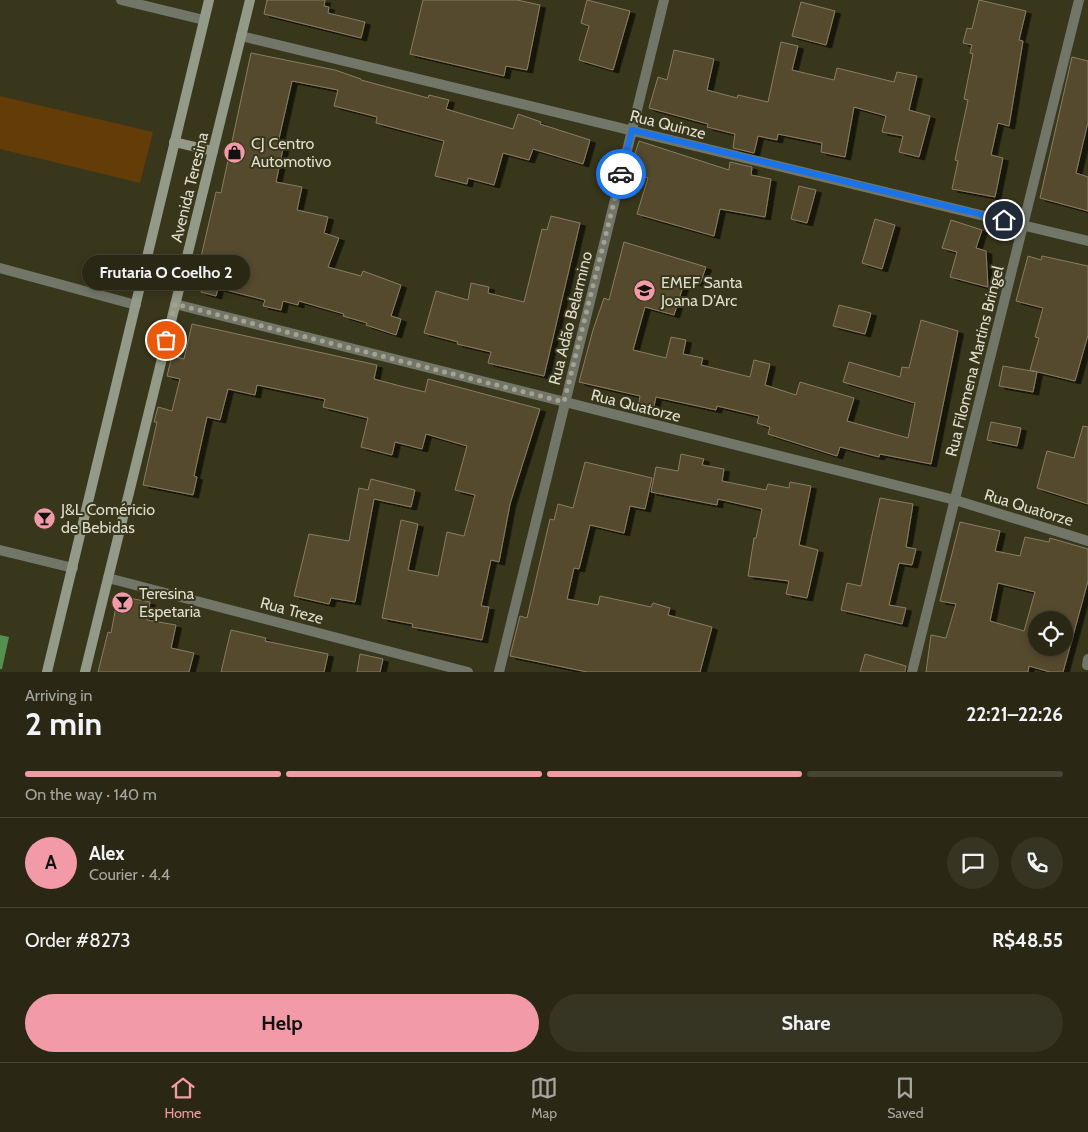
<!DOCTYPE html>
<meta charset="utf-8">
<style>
body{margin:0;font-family:Cabin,sans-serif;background:#363422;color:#f1f3f6;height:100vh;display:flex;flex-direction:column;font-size:19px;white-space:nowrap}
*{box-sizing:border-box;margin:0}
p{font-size:16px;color:#a5a6a0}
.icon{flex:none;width:28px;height:28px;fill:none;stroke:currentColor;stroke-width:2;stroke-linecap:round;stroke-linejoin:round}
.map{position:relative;height:672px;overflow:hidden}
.panel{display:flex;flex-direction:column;background:#2a2814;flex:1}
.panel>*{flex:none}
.controls{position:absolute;left:1028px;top:611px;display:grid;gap:10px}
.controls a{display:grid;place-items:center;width:45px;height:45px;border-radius:50%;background:#2a2814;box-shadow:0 2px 8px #0003,0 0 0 1px #464434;font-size:25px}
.pin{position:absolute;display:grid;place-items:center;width:42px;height:42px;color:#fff;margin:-21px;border:2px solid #fff;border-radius:50%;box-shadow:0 1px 5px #0007}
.courier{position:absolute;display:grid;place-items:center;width:50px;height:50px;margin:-25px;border:4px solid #1a73e8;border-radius:50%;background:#fff;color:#222;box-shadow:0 1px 6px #0007}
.bubble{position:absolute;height:35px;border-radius:18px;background:#2a2814;box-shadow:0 2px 8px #0003,0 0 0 1px #464434;font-size:16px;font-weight:800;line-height:35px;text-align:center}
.summary em{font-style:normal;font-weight:800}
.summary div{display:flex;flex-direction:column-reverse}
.summary{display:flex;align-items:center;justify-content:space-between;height:85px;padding:0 25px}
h1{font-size:32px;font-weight:800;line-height:38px}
.bar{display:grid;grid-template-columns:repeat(4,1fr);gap:8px 5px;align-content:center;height:60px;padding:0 25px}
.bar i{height:6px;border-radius:4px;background:#464434}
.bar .selected{background:#f39aa8}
.bar p{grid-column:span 4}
.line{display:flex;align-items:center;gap:12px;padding:0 25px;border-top:1px solid #464434}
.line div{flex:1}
.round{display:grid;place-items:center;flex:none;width:52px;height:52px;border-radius:26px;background:#363422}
.action{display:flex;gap:10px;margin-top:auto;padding:10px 25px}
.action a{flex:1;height:58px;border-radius:30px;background:#f39aa8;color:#111;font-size:20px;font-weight:800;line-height:58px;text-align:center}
.action a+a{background:#363422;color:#f1f3f6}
.dock{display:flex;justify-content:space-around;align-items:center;height:70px;border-top:1px solid #464434;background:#2a2814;font-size:14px;color:#a5a6a0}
.dock a{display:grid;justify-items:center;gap:2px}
.dock .selected{color:#f39aa8}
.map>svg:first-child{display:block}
.green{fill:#643c08}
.water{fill:#558f52}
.building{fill:#55492f;stroke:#8a7d62;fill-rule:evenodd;filter:url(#shadow)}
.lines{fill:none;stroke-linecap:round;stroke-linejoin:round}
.minor{stroke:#717669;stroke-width:10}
.secondary{stroke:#939a87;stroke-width:10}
.done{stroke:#a5a38f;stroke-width:5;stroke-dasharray:0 9}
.route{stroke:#1a73e8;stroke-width:6}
.labels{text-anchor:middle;stroke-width:4;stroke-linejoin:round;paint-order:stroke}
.street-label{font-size:16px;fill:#dfdece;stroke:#38361b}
.poi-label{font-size:16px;fill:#dfdece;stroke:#38361b;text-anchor:start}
</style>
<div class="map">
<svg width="1088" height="672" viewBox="0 0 1088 672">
<defs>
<filter id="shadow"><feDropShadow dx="5.5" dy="3" stdDeviation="0" flood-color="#0009"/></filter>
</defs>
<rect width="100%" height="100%" fill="#38361b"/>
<polygon class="green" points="0,96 153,132 140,183 0,149"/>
<polygon class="water" points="0,635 9,637 2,669 0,669"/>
<g class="building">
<polygon points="267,0 325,0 324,6 329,7 328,13 365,22 361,38 264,14"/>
<polygon points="423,0 517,0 540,5 527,70 506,66 504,76 410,54"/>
<polygon points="587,0 630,11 613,70 579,60 589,26 581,23"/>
<polygon points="979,0 1026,11 1019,40 1023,41 1009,126 998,123 991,155 1003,158 995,197 952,189 958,161 955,160 968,100 964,99 973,54 970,53 972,45 963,43 967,28 972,29"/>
<polygon points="801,2 835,11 826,45 792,36"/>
<polygon points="781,42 798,46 792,70 834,80 837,68 894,82 897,72 917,76 909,110 930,116 919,157 899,152 903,136 882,132 886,116 854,107 845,157 821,152 822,143 778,134 777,140 758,136 754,153 733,148 735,134 707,127 708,124 649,108 658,77 667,80 674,50 714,59 707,90 737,98 738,95 768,102"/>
<polygon points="251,53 335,70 361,79 361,80 428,98 429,95 449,100 446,109 513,129 518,114 541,122 540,124 590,140 583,164 533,149 529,160 503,153 494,185 468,178 467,184 435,176 444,141 376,123 377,117 334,106 338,90 292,81 278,143 284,144 276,182 302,187 297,210 328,217 324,233 339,238 328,267 361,276 363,271 401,285 391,316 401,319 396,335 366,325 367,323 343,316 344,314 299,301 298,305 283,301 281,310 263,306 265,300 218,288 216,296 201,292 203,284 191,281 197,256 201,257 216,192 221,193"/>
<polygon points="1072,57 1088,61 1088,122 1076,173 1088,177 1088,211 1040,198"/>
<polygon points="639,141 729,170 730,162 752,167 751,175 771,179 765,217 720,209 714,236 637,214 648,178 629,172"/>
<polygon points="799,186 816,190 807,223 791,219"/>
<polygon points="551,216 580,223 544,376 488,363 491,352 457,344 458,342 424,333 436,291 468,300 471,283 489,287 488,293 524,302 542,229 547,230"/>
<polygon points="875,219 895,225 882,269 862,263"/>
<polygon points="951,220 982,230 976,248 986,251 988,287 950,277 957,252 942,248"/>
<polygon points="624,242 706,267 700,284 685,280 674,315 645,307 633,350 666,358 671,337 686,340 683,354 703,358 701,365 750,377 754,360 770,364 765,385 796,395 800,382 854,398 847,421 908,438 915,403 843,382 849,362 900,377 902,367 909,368 921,320 958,331 931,464 880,454 879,457 840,447 837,456 768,434 770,427 757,423 759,416 717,406 716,410 656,397 654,406 639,403 640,396 579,382 593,330 604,298 609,300"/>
<polygon points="1028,256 1041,260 1042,256 1088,266 1088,335 1075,381 1030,370 1039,338 1035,337 1043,308 1016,301"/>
<polygon points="839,305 871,313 865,334 833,326"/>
<polygon points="192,324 377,365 374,379 404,387 425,392 428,379 540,409 510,504 499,562 491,560 481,606 489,607 482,640 412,627 413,624 382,618 401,520 418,524 408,570 438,576 447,532 464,536 475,495 455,490 467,446 426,434 422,449 395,442 392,455 361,447 368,418 323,407 325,399 257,385 255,395 228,389 220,420 207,417 194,476 197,477 193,495 143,485 157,422 154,422 158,407 172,411 180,379 167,376 172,356 184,359"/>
<polygon points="1003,366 1037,372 1033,392 999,386"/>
<polygon points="991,422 1021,428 1017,446 987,440"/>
<polygon points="1083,426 1088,427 1088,504 1037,488 1047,451 1074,458"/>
<polygon points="681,454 704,459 702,465 724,469 722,481 766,490 768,484 789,488 790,482 811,486 799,545 818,550 807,598 786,594 789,581 748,576 754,538 756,538 762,509 718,499 717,505 651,492 656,467 678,471"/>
<polygon points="585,462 652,478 645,509 630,506 624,533 590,525 579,569 574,568 567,599 598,605 600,596 651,607 653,603 670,608 668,615 712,627 700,672 587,672 510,656 520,616 527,618 550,519 554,520 558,504 573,508"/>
<polygon points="371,479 415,490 411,507 374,499 355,602 331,598 329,604 294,596 309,534 349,541 359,488 368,490"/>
<polygon points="880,498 913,504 906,547 916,549 912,565 899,563 889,605 906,608 902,624 841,610 847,583 861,586"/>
<path d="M960,522l40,9 -5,20 25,5 5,-19 24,5 1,-4 38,11v32l-25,91h-13l-21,-6 -1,6h-102l5,-37 15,3 10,-34 -16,-3zM998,583l37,9 -11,39 -34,-10zM1036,620h28v28h-28z"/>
<polygon points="118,596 150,602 147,620 176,625 171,648 194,653 189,672 98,672 108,632 111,633"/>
<polygon points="231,630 266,638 265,641 328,654 324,672 221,672"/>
<polygon points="360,654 383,659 380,672 357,672"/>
<polygon points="865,654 906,666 905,672 860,672"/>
</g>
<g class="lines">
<g class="minor">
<polyline points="121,0 204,20"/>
<polyline points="241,36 1088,241"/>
<polyline points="0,268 136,305"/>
<polyline points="175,304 955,500 1088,541"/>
<polyline points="0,550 73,568"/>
<polyline points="108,578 468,672"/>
<polyline points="1087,665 1088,659"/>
<polyline points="499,672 664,0"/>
<polyline points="912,672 1079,0"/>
</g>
<g class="secondary">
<polyline points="174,142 213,151"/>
<polyline points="47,672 209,0"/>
<polyline points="85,672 250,0"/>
</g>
</g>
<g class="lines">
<polyline class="done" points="166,340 175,304 564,402 621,174"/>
<polyline class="route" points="621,174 632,130 1004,220"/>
</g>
<defs>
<symbol id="shop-disc" viewBox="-11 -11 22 22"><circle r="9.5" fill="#f39aa8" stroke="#38361b"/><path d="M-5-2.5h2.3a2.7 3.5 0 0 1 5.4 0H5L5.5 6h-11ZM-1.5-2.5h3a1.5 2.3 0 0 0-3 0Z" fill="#111"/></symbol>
<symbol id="school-disc" viewBox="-11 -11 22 22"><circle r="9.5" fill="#f39aa8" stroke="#38361b"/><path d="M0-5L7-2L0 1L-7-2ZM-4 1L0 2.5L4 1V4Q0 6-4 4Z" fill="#111"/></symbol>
<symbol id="bar-disc" viewBox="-11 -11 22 22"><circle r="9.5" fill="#f39aa8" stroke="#38361b"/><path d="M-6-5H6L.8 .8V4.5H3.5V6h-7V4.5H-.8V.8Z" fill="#111"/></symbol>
</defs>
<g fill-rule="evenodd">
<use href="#shop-disc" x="222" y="140" width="25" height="25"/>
<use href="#school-disc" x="632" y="278" width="25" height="25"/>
<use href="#bar-disc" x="32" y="506" width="25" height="25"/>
<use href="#bar-disc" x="110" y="590" width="25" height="25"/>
</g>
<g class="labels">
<g class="street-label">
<text transform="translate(668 124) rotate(14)" y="6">Rua Quinze</text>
<text transform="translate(189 187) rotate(-76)" y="6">Avenida Teresina</text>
<text transform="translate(570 318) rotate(-76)" y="6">Rua Adão Belarmino</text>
<text transform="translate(974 361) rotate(-76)" y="6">Rua Filomena Martins Bringel</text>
<text transform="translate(636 405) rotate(14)" y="6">Rua Quatorze</text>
<text transform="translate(1029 507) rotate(17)" y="6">Rua Quatorze</text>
<text transform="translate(292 610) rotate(15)" y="6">Rua Treze</text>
</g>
<g class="poi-label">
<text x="251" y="149">CJ Centro<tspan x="251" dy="18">Automotivo</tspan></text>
<text x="661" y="288">EMEF Santa<tspan x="661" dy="18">Joana D'Arc</tspan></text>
<text x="61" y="515">J&amp;L Coméricio<tspan x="61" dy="18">de Bebidas</tspan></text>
<text x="139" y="599">Teresina<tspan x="139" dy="18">Espetaria</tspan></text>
</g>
</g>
</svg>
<div class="controls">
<a><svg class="icon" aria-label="locate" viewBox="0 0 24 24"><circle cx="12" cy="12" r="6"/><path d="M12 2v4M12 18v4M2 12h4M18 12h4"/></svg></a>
</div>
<div class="pin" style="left:166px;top:340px;background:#ea580c"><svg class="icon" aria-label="bag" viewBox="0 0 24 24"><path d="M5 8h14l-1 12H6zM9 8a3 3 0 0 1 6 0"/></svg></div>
<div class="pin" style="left:1004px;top:220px;background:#1f2937"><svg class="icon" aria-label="home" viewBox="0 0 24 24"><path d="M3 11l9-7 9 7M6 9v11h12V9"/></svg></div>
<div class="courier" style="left:621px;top:174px"><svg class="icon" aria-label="car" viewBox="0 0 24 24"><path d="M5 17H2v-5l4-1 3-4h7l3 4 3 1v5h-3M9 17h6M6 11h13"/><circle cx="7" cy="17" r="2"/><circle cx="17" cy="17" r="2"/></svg></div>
<div class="bubble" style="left:82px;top:255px;width:168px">Frutaria O Coelho 2</div>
</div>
<section class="panel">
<div class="summary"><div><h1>2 min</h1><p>Arriving in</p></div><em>22:21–22:26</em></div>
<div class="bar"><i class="selected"></i><i class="selected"></i><i class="selected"></i><i></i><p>On the way · 140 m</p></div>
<div class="line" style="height:90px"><b class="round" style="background:#f39aa8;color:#111">A</b><div><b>Alex</b><p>Courier · 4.4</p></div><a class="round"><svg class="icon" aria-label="chat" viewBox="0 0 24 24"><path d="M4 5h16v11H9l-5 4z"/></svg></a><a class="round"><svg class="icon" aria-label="phone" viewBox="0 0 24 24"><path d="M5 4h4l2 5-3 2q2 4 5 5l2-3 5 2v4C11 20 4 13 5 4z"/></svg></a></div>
<div class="line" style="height:65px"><div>Order #8273</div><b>R$48.55</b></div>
<div class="action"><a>Help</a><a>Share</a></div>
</section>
<nav class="dock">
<a class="selected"><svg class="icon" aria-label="home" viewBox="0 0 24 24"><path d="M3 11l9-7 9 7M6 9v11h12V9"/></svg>Home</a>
<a><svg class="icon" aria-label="map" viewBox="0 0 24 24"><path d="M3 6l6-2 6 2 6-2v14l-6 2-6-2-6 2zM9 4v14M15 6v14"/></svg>Map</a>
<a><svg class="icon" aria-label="saved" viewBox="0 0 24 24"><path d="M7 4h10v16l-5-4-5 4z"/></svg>Saved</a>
</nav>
